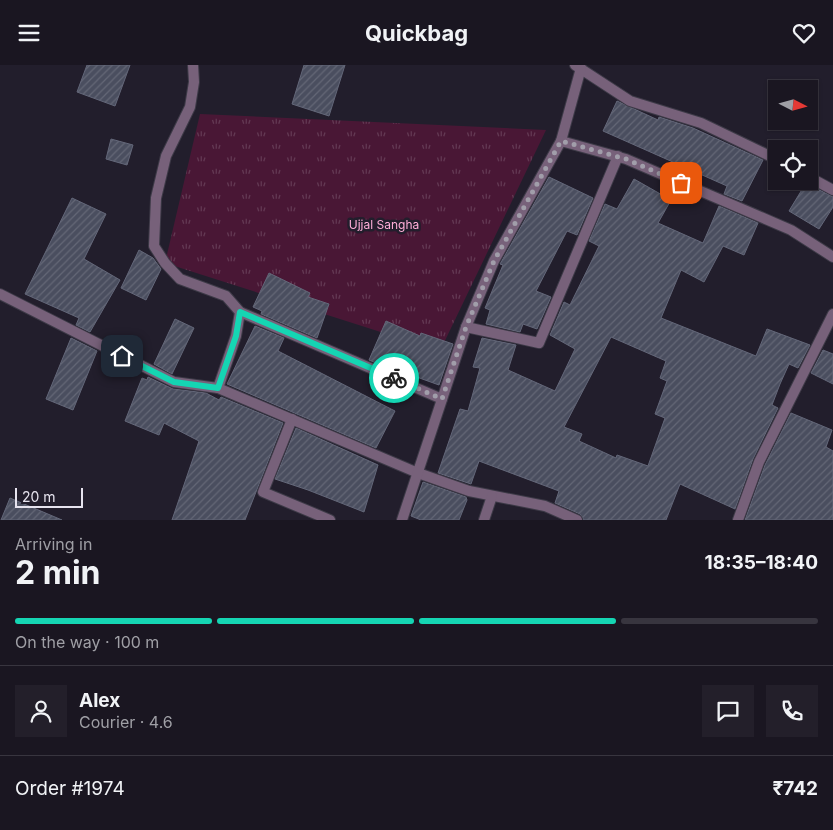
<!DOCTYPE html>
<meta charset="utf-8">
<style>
body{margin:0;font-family:Inter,sans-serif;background:#231f2a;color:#f1f3f6;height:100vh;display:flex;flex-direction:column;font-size:19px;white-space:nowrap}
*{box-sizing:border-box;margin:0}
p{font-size:16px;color:#9f9fa5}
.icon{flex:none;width:28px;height:28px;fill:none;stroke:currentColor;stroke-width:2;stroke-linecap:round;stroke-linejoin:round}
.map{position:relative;height:455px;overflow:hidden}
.details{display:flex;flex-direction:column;background:#1a1621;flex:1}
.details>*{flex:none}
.needle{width:32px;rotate:96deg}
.buttons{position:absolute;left:768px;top:15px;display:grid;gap:10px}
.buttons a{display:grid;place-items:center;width:50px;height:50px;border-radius:0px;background:#1a1621;box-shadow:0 1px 4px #0004,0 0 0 1px #38353f;font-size:25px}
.scale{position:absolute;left:15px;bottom:12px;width:68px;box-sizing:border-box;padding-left:5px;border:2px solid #e6e3ee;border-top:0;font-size:14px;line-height:18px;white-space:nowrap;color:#e6e3ee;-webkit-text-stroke:4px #221e2c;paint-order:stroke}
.pin{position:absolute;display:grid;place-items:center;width:42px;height:42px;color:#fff;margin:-21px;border-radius:10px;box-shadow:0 2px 8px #0006}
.courier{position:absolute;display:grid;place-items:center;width:50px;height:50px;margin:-25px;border:4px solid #15d5b3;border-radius:50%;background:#fff;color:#222;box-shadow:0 1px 6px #0007}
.head em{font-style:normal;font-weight:700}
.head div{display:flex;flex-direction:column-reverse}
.head{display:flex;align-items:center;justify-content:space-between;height:85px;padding:0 15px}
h1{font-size:32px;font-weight:700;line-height:38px}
.bar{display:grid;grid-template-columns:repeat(4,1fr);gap:8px 5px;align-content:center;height:60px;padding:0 15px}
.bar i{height:6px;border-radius:4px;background:#38353f}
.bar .selected{background:#15d5b3}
.bar p{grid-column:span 4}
.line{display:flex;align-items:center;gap:12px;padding:0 15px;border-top:1px solid #38353f}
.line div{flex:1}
.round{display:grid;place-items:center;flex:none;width:52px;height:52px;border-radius:0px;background:#231f2a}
header{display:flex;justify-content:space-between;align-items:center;height:65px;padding:0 15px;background:#1a1621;font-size:22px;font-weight:700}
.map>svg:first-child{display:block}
.park{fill:url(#park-tufts)}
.building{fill:url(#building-hatch);stroke:#636779;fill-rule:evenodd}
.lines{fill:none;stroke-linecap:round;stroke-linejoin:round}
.minor-casing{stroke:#3d3a47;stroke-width:12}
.minor{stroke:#77617a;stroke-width:10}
.done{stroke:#a19eaa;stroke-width:5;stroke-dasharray:0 9}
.route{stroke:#15d5b3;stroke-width:6}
.labels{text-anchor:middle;stroke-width:5;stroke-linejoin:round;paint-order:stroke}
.park-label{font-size:12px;fill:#ffaed8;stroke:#221e2c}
</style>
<header><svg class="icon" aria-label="menu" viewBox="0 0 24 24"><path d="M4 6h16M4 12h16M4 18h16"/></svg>Quickbag<svg class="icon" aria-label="heart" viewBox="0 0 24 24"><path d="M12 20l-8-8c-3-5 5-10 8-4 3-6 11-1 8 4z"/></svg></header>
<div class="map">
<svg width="833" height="455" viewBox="0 0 833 455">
<defs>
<pattern id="park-tufts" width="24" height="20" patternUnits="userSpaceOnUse" patternTransform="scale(1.25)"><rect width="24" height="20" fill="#491735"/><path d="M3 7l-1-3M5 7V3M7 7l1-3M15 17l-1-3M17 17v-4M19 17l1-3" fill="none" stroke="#633953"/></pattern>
<pattern id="building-hatch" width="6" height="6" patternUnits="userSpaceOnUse" patternTransform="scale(1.25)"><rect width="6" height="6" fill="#4a4e5f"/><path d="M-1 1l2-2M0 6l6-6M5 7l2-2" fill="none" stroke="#646776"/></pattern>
</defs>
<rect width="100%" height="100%" fill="#221e2c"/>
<polygon class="park" points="200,49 546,65 440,286 165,198"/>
<g class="building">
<polygon points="87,0 130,0 115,41 77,27"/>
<polygon points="304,0 345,0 329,51 292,39"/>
<polygon points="617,36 658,55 659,52 693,63 763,95 742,136 724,129 727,121 603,66"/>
<polygon points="111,74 133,80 127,100 106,94"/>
<polygon points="549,112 593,133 577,170 567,166 536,226 551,232 537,264 523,259 520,267 486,259 490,245 485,243 503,200 500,199"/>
<path d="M634,114l37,21 -13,23 45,20 16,-37 39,17 -14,32 -21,-9 -19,36 -23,-12 -20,48 95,38 11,-27 43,16 -12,23 -9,-4 -9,20 -8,21 6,3 -25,51 -18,50 -55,-25 -14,36h-82l-4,-6 -25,-11 4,-12 -80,-30 -8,23 -33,-11 22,-64 8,2 12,-43 -7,-1 9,-29 34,7 -8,25 47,21 20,-42 -25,-14 14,-33 6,3 29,-59 -10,-5 16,-37 12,5zM611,272l55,24 -6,17 7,3 -12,33 10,4 -17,48 -31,-11 -1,3 -37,-17 3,-7 -18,-7z"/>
<polygon points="806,118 833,132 833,142 819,164 789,146"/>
<polygon points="72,133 106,149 84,194 120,215 90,267 76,260 79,253 25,229"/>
<polygon points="139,185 153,193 161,204 146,235 121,223"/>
<polygon points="269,208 310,228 308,232 329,239 317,273 261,249 262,246 253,242"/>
<polygon points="175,254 194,263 172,309 154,299"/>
<polygon points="386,256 420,271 421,268 453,279 439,320 400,306 399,308 369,295"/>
<polygon points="255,261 284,273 278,286 395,346 376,383 227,319"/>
<polygon points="71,273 97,286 73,345 46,334"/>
<polygon points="823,285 833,289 833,319 811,308"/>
<polygon points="148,312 173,324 206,328 219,335 221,332 283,358 245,455 172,455 199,376 164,358 159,370 125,356 142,313 147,315"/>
<polygon points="791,348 832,365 826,382 833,386 833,455 745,455 765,400"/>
<polygon points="296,363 378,400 364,447 308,425 275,414"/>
<polygon points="423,417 466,432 467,435 459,455 421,455 411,451"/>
<polygon points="10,433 62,455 1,455"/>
</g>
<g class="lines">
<defs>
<g id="minor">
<polyline points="193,0 194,17 190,42 166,91 156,133 154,181 165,198 180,214 226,231 240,247 236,271 218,323"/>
<polyline points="575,0 630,36 701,58 776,94"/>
<polyline points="561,76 581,3"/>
<polyline points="809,112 833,125"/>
<polyline points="0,229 174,317 218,323 418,408 469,426 545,441 577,455"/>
<polyline points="240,247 442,334"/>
<polyline points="466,262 539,278 618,91"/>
<polyline points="292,354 263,427 330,455"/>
<polyline points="402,455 466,262 494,196 561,76 626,94 791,165 833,192"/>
<polyline points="484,455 492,431"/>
<polyline points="738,455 759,397 833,249"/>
</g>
</defs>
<use href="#minor" class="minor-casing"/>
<use href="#minor" class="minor"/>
</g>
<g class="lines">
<polyline class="done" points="394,313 442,334 466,262 494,196 561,76 626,94 681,118"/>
<polyline class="route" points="122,291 174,317 218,323 236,271 240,247 394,313"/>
</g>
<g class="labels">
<g class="park-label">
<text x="384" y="164">Ujjal Sangha</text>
</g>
</g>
</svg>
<div class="buttons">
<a><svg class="needle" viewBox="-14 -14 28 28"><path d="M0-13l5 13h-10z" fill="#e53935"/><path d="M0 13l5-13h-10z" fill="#9f9fa5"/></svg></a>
<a><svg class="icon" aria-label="locate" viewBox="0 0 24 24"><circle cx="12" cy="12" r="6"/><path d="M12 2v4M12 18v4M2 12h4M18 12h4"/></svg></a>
</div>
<div class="scale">20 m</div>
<div class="pin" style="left:681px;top:118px;background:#ea580c"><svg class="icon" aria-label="bag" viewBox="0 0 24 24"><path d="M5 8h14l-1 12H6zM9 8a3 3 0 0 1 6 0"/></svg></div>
<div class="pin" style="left:122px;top:291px;background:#1f2937"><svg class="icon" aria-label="home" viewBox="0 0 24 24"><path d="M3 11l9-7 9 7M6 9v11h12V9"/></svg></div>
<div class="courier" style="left:394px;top:313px"><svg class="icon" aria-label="bike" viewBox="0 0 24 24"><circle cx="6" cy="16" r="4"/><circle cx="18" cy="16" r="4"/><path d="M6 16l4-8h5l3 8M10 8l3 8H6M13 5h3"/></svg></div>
</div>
<section class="details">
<div class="head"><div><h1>2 min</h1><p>Arriving in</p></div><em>18:35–18:40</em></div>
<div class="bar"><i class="selected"></i><i class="selected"></i><i class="selected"></i><i></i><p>On the way · 100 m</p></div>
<div class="line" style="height:90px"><a class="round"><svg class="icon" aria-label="person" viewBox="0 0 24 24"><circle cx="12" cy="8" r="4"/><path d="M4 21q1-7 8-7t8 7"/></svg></a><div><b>Alex</b><p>Courier · 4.6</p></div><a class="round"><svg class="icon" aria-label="chat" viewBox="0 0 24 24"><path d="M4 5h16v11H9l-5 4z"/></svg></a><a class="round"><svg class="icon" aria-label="phone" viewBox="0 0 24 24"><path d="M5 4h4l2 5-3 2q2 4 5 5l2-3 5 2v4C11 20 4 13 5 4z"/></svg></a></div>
<div class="line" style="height:65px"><div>Order #1974</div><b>₹742</b></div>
</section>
